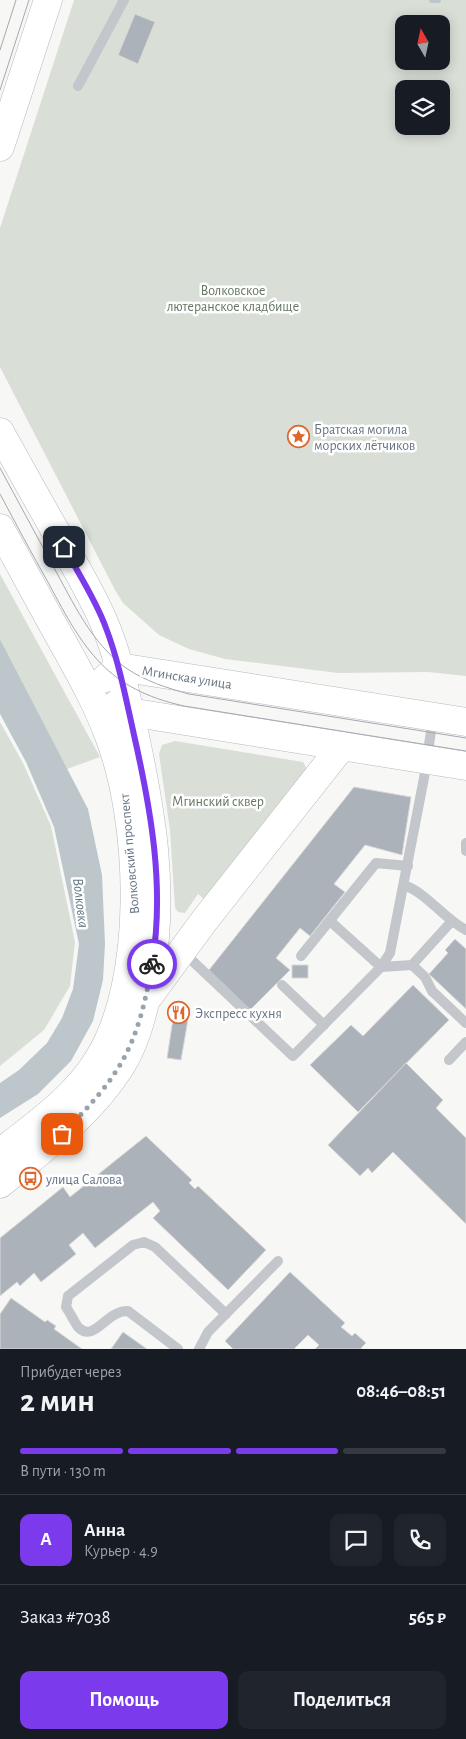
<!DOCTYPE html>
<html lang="ru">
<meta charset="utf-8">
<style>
body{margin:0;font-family:"Alegreya Sans",sans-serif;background:#20242c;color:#f1f3f6;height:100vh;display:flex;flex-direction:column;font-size:19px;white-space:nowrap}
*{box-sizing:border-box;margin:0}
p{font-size:16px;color:#9ea1a6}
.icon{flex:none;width:28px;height:28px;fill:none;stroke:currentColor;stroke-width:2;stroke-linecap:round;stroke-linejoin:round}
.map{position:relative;height:1349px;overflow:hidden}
.side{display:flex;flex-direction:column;background:#171b24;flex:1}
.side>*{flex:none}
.needle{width:32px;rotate:351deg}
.controls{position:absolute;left:395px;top:15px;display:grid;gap:10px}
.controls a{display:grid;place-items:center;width:55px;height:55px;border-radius:10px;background:#171b24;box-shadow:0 2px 12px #0003;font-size:25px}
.pin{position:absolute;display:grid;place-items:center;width:42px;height:42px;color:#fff;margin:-21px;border-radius:10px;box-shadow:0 2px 8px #0006}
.courier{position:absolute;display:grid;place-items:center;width:50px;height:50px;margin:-25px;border:4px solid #7c3aed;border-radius:50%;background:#fff;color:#222;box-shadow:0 1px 6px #0007}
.summary em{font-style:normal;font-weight:700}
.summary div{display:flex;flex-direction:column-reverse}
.summary{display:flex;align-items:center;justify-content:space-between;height:85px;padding:0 20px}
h1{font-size:32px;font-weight:700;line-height:38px}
.bar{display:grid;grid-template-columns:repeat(4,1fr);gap:8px 5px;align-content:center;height:60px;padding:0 20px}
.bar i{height:6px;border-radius:4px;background:#363941}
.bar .on{background:#7c3aed}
.bar p{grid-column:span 4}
.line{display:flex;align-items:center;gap:12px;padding:0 20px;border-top:1px solid #363941}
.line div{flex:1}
.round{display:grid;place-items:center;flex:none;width:52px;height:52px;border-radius:10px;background:#20242c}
.cta{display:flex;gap:10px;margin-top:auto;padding:10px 20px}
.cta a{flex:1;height:58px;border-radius:10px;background:#7c3aed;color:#fff;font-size:20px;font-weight:700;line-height:58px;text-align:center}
.cta a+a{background:#20242c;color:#f1f3f6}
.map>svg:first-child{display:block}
.green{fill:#d9ded6;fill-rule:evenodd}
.water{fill:#bdc6cb}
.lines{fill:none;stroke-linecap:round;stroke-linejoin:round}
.stream{stroke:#bdc6cb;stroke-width:6}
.building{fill:#abb2b9;stroke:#d9d9d7}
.secondary-casing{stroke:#b5babf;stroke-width:29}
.lane{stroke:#c3c6ca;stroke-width:10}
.secondary{stroke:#fff;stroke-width:28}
.tram{stroke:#a4a9af;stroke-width:1}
.done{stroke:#99a3ac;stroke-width:5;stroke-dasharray:0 9}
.route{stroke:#7c3aed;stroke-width:6}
.labels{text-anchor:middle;stroke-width:5;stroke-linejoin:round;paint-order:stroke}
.park-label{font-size:14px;fill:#657762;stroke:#fff}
.poi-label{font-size:14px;fill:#677585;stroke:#fff;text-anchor:start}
.street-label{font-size:14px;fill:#677585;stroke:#fff}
.water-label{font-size:15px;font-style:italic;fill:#637681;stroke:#fff}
</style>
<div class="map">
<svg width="466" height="1349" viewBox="0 0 466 1349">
<rect width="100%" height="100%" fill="#f7f8f5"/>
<g class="green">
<path d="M74,0h392v676l-38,-4 -90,1 -113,-14 -36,-10 -30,-14 -36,-32 -8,-13 -115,-223v-139zM404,24h37v37h-37zM404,89h37v37h-37z"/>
<polygon points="0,574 100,757 67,769 0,639"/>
<polygon points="0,722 23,763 51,826 75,942 70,986 44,1030 0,1066"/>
<polygon points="175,741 303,762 307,769 205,900 198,894 185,913 178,912 175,908 170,830 159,754 162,745"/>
</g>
<polygon class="water" points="0,639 88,809 102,875 105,944 103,980 93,1021 71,1061 38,1094 0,1118 0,1083 19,1070 47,1043 62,1018 73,989 79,944 54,827 26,762 0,714"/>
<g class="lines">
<polyline class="stream" points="432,0 438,0"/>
</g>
<g class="building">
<polygon points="135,14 155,22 138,64 118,55"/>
<polygon points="354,787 411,797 402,855 365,845 334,884 345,892 310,936 300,928 276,958 290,970 250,1010 209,970"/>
<polygon points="455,939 466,949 466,1009 429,974 448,953 445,950"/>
<rect x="292" y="965" width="16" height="13"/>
<polygon points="413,985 449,1020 358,1112 310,1065 351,1025 363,1036"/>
<polygon points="175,1006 190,1008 181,1060 167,1058"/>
<polygon points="406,1063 443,1100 436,1108 466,1138 466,1224 393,1152 372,1173 368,1168 360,1176 328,1145"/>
<polygon points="146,1136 192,1180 189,1183 195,1189 198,1186 266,1250 228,1290 153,1218 160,1211 153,1202 95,1248 83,1233 69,1245 76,1254 41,1282 34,1273 20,1286 17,1282 0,1296 0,1238 63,1187 70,1197"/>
<polygon points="290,1272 345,1323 341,1327 352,1336 355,1333 366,1343 361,1348 362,1349 315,1349 319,1345 308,1335 294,1349 233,1349 225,1341"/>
<polygon points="11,1298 45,1322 47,1320 56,1326 54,1329 82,1349 0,1349 0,1314"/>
<polygon points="123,1332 147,1349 111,1349"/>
</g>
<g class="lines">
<defs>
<g id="secondary">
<polyline points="0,147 48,0"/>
<path d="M0,432c21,38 42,76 64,114 14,26 30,52 41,79 14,32 20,68 28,102 19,87 32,162 17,251 -6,31 -13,62 -29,88 -31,49 -77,82 -121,118"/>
<path d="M0,528c21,38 41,76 62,113 17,31 35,62 47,95 33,86 39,244 -11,324 -24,39 -63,65 -98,93"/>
<polyline points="106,678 119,667 466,722"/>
<polyline points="116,705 129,712 466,766"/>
<polyline points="149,996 204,921 342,746"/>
</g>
</defs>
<use href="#secondary" class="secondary-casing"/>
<g class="lane">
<polyline points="78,86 124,0"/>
<polyline points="466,843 466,851"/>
<path d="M404,885c24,9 39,33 62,45"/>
<polyline points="330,921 381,967 412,965 451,922"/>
<polyline points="183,952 293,1056 381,967 390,953 424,778 433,718"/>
<polyline points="301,956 376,863 408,866"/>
<polyline points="412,965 425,977 432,991 466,1023"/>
<polyline points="282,985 324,1025"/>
<polyline points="449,1060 466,1042"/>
<path d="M178,1349l-50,-38c-22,-1 -34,33 -50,16 -4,-6 -8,-14 -12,-20l2,-11 65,-51 11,-3 11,5 71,67"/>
<polyline points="199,1349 208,1332 278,1261"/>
</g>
<use href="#secondary" class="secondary"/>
<g class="tram">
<polyline points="0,50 16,0"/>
<polyline points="0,90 29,0"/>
<path d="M0,468c18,33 35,65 53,98 20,36 38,77 73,102 19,13 41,20 63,26l277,44"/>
<path d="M0,494c16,30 32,60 49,90 35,66 58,105 135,122l282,45"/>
</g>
</g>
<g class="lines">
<path class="done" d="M62,1134c59,-59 76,-87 90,-170"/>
<path class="route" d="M64,547c14,26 32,53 42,81 13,34 20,71 28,107 17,75 31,153 18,229"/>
</g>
<defs>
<symbol id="sight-ring" viewBox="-11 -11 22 22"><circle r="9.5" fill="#fff" stroke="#de672e" stroke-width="1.5"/><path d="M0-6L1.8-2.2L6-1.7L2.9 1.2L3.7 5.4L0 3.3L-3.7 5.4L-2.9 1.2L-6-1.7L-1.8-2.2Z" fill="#de672e"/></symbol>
<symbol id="restaurant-ring" viewBox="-11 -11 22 22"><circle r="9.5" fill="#fff" stroke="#de672e" stroke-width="1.5"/><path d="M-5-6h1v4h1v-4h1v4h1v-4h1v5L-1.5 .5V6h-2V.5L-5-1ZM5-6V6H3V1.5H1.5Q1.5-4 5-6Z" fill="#de672e"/></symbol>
<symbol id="bus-ring" viewBox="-11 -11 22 22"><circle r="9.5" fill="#fff" stroke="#de672e" stroke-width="1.5"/><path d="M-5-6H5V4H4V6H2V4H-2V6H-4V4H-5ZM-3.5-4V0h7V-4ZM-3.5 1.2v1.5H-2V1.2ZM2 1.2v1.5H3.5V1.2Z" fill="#de672e"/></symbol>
</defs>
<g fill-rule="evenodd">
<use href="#sight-ring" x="286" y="424" width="25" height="25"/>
<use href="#restaurant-ring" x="166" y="1000" width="25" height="25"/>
<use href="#bus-ring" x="18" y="1166" width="25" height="25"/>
</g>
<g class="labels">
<g class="park-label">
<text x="233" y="295">Волковское<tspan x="233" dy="16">лютеранское кладбище</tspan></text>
<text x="218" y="806">Мгинский сквер</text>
</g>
<g class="poi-label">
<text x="314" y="434">Братская могила<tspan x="314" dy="16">морских лётчиков</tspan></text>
<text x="195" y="1018">Экспресс кухня</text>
<text x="46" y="1184">улица Салова</text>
</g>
<g class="street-label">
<text transform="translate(187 677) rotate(9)" y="5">Мгинская улица</text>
<text transform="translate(129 854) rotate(-95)" y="5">Волковский проспект</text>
</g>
<g class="water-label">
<text transform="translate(81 903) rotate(83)" y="5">Волковка</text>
</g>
</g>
</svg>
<div class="controls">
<a><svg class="needle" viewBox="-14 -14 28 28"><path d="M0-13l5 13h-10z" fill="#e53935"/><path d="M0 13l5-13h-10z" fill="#9ea1a6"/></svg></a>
<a><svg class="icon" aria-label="layers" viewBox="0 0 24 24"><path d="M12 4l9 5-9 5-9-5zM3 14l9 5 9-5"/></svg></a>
</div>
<div class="pin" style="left:62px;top:1134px;background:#ea580c"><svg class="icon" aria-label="bag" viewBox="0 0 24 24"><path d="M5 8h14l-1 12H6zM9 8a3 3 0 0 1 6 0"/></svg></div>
<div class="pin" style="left:64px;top:547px;background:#1f2937"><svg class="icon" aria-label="home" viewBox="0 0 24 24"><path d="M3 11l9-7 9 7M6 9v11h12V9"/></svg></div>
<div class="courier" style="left:152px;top:964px"><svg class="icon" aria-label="bike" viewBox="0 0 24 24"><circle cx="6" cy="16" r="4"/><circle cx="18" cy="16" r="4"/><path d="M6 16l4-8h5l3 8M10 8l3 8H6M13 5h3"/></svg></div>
</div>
<section class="side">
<div class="summary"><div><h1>2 мин</h1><p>Прибудет через</p></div><em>08:46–08:51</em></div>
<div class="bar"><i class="on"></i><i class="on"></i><i class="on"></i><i></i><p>В пути · 130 m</p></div>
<div class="line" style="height:90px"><b class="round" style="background:#7c3aed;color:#fff">А</b><div><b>Анна</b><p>Курьер · 4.9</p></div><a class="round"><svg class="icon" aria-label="chat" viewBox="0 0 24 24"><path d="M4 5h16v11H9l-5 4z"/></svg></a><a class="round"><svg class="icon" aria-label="phone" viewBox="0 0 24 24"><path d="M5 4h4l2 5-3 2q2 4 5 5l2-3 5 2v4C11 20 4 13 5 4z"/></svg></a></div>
<div class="line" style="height:65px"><div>Заказ #7038</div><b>565 ₽</b></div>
<div class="cta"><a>Помощь</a><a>Поделиться</a></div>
</section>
